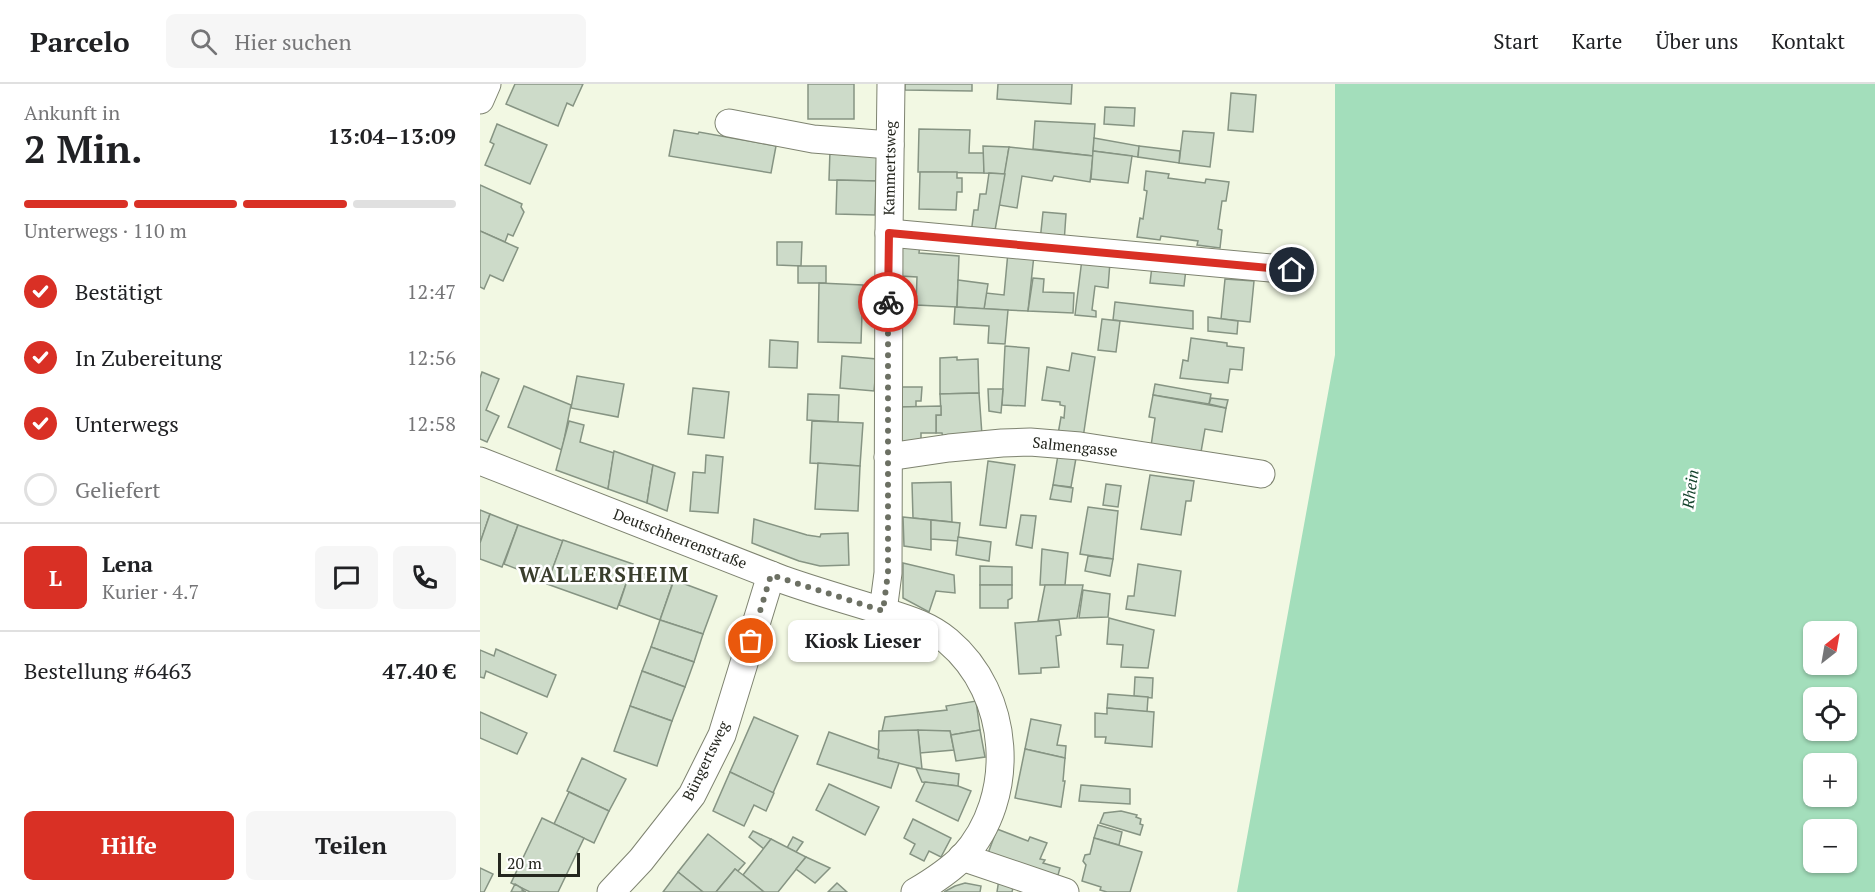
<!DOCTYPE html>
<html lang="de">
<meta charset="utf-8">
<style>
body{margin:0;font-family:"PT Serif",serif;background:#f6f6f6;color:#202124;height:100vh;display:flex;flex-direction:column;font-size:22px;white-space:nowrap}
*{box-sizing:border-box;margin:0}
p{font-size:20px;color:#757577}
.icon{flex:none;width:33px;height:33px;fill:none;stroke:currentColor;stroke-width:2;stroke-linecap:round;stroke-linejoin:round}
.map{position:relative;flex:1;overflow:hidden}
.side{display:flex;flex-direction:column;background:#fff;width:480px}
.side>*{flex:none}
.needle{width:39px;rotate:31deg}
.buttons{position:absolute;left:1323px;top:537px;display:grid;gap:12px}
.buttons a{display:grid;place-items:center;width:54px;height:54px;border-radius:9px;background:#fff;box-shadow:0 2px 4px #0004;font-size:30px}
.scale{position:absolute;left:18px;bottom:15px;width:82px;box-sizing:border-box;padding-left:6px;border:3px solid #24261e;border-top:0;font-size:16px;line-height:21px;white-space:nowrap;color:#24261e;-webkit-text-stroke:4px #fff;paint-order:stroke}
.pin{position:absolute;display:grid;place-items:center;width:51px;height:51px;color:#fff;margin:-26px;border:3px solid #fff;border-radius:50%;box-shadow:0 2px 6px #0007}
.courier{position:absolute;display:grid;place-items:center;width:60px;height:60px;margin:-30px;border:4px solid #d93025;border-radius:50%;background:#fff;color:#222;box-shadow:0 2px 8px #0007}
.bubble{position:absolute;height:42px;border-radius:9px;background:#fff;box-shadow:0 2px 4px #0004;font-size:20px;font-weight:800;line-height:42px;text-align:center}
.summary em{font-style:normal;font-weight:800}
.summary div{display:flex;flex-direction:column-reverse}
.summary{display:flex;align-items:center;justify-content:space-between;height:102px;padding:0 24px}
h1{font-size:39px;font-weight:800;line-height:45px}
.bar{display:grid;grid-template-columns:repeat(4,1fr);gap:9px 6px;align-content:center;height:72px;padding:0 24px}
.bar i{height:8px;border-radius:4px;background:#e0e0e0}
.bar .current{background:#d93025}
.bar p{grid-column:span 4}
.line{display:flex;align-items:center;gap:15px;padding:0 24px;border-top:2px solid #e0e0e0}
.line div{flex:1}
.round{display:grid;place-items:center;flex:none;width:63px;height:63px;border-radius:9px;background:#f6f6f6}
ol{padding:0 24px;list-style:none}
li{display:flex;align-items:center;gap:18px;height:66px}
li p{margin-inline-start:auto}
li .icon{padding:6px;border-radius:50%;background:#d93025;color:#fff;stroke-width:4}
li:last-child{color:#757577}
li i{width:33px;height:33px;border:3px solid #e0e0e0;border-radius:50%}
.primary-button{display:flex;gap:12px;margin-top:auto;padding:12px 24px}
.primary-button a{flex:1;height:69px;border-radius:9px;background:#d93025;color:#fff;font-size:24px;font-weight:800;line-height:69px;text-align:center}
.primary-button a+a{background:#f6f6f6;color:#202124}
header{display:flex;align-items:center;gap:36px;box-sizing:border-box;height:84px;padding:0 30px;background:#fff;border-bottom:2px solid #e0e0e0}
header strong{font-size:28px}
nav{display:flex;gap:33px;margin-inline-start:auto;font-size:21px}
.search{width:420px;height:54px;background:#f6f6f6;display:flex;align-items:center;gap:15px;box-sizing:border-box;padding:0 21px;border-radius:9px;color:#757577;font-size:22px}
main{display:flex;flex:1;min-height:0}
.map>svg:first-child{display:block}
.water{fill:#a3debb;fill-rule:evenodd}
.building{fill:#cddbc9;stroke:#869483;stroke-width:1.5}
.lines{fill:none;stroke-linecap:round;stroke-linejoin:round}
.minor-casing{stroke:#7e8370;stroke-width:29}
.minor{stroke:#fff;stroke-width:27}
.done{stroke:#6c7063;stroke-width:6;stroke-dasharray:0 10.8}
.route{stroke:#d93025;stroke-width:8}
.labels{text-anchor:middle;stroke-width:5;stroke-linejoin:round;paint-order:stroke}
.street-label{font-size:15px;fill:#24261e;stroke:#fff}
.water-label{font-size:16px;font-style:italic;fill:#103f28;stroke:#fff}
.district-label{font-size:21px;font-weight:bold;letter-spacing:1.5px;fill:#393d2c;stroke:#fff}
</style>
<header>
<strong>Parcelo</strong>
<div class="search"><svg class="icon" aria-label="search" viewBox="0 0 24 24"><circle cx="10" cy="10" r="6"/><path d="M15 15l6 6"/></svg>Hier suchen</div>
<nav><a>Start</a><a>Karte</a><a>Über uns</a><a>Kontakt</a></nav>
</header>
<main>
<section class="side">
<div class="summary"><div><h1>2 Min.</h1><p>Ankunft in</p></div><em>13:04–13:09</em></div>
<div class="bar"><i class="current"></i><i class="current"></i><i class="current"></i><i></i><p>Unterwegs · 110 m</p></div>
<ol>
<li><svg class="icon" aria-label="check" viewBox="0 0 24 24"><path d="M5 12l5 5 9-10"/></svg>Bestätigt<p>12:47</p></li>
<li><svg class="icon" aria-label="check" viewBox="0 0 24 24"><path d="M5 12l5 5 9-10"/></svg>In Zubereitung<p>12:56</p></li>
<li><svg class="icon" aria-label="check" viewBox="0 0 24 24"><path d="M5 12l5 5 9-10"/></svg>Unterwegs<p>12:58</p></li>
<li><i></i>Geliefert</li>
</ol>
<div class="line" style="height:108px"><b class="round" style="background:#d93025;color:#fff">L</b><div><b>Lena</b><p>Kurier · 4.7</p></div><a class="round"><svg class="icon" aria-label="chat" viewBox="0 0 24 24"><path d="M4 5h16v11H9l-5 4z"/></svg></a><a class="round"><svg class="icon" aria-label="phone" viewBox="0 0 24 24"><path d="M5 4h4l2 5-3 2q2 4 5 5l2-3 5 2v4C11 20 4 13 5 4z"/></svg></a></div>
<div class="line" style="height:78px"><div>Bestellung #6463</div><b>47.40 €</b></div>
<div class="primary-button"><a>Hilfe</a><a>Teilen</a></div>
</section>
<div class="map">
<svg width="1395" height="808" viewBox="0 0 1395 808">
<rect width="100%" height="100%" fill="#f2f8e3"/>
<path class="water" d="M855,0h540v808h-638l98,-537zM1334,548h32v32h-32zM1334,614h32v32h-32zM1334,680h32v32h-32zM1334,746h32v32h-32z"/>
<g class="building">
<polygon points="35,0 103,0 93,22 87,19 78,42 26,20"/>
<rect x="328" y="0" width="46" height="35"/>
<polygon points="425,0 492,0 492,7 425,6"/>
<polygon points="518,0 592,0 591,20 517,15"/>
<polygon points="751,9 776,11 773,48 748,46"/>
<polygon points="625,23 655,24 654,42 624,40"/>
<polygon points="555,37 615,40 613,72 553,65"/>
<polygon points="17,40 67,61 50,100 5,81 14,60 10,58"/>
<polygon points="439,45 490,46 489,69 504,69 504,89 438,88"/>
<polygon points="194,46 218,50 219,48 296,62 291,89 189,72"/>
<polygon points="703,47 734,49 730,83 699,79"/>
<polygon points="614,54 659,62 658,73 613,67"/>
<polygon points="503,62 529,63 525,90 504,89"/>
<polygon points="659,62 700,67 699,79 658,73"/>
<polygon points="529,63 613,72 610,98 574,92 572,97 542,92 537,124 519,121"/>
<polygon points="350,66 397,67 396,97 349,96"/>
<polygon points="613,67 652,72 648,99 611,95"/>
<polygon points="666,87 689,90 688,94 725,99 726,95 749,98 746,117 742,117 738,145 742,146 740,164 717,161 718,157 681,152 680,156 657,153 660,134 663,135 667,107 664,106"/>
<polygon points="440,88 477,88 477,94 482,94 482,108 477,108 476,126 439,125"/>
<polygon points="509,89 525,90 514,152 491,150 494,126 498,126 500,110 506,110"/>
<polygon points="357,96 396,97 395,131 356,130"/>
<polygon points="0,101 42,120 41,123 44,128 33,152 28,150 25,158 0,147"/>
<polygon points="563,128 586,130 584,159 560,157"/>
<polygon points="0,147 38,164 23,197 10,191 4,205 0,203"/>
<polygon points="297,158 322,158 321,182 297,181"/>
<polygon points="422,158 440,159 439,169 479,172 477,223 436,221 437,193 420,192"/>
<polygon points="528,168 554,171 548,227 504,225 506,209 524,211"/>
<polygon points="602,175 630,178 628,204 615,202 612,226 616,227 616,233 595,231"/>
<rect x="318" y="182" width="28" height="17"/>
<polygon points="672,182 706,185 704,202 670,199"/>
<polygon points="553,194 564,195 563,208 594,209 593,229 548,227"/>
<polygon points="745,195 774,197 770,238 741,235"/>
<polygon points="478,196 508,200 504,225 477,223"/>
<polygon points="339,199 383,201 381,259 338,258"/>
<polygon points="635,218 713,227 713,245 633,236"/>
<polygon points="475,223 528,226 525,260 508,259 509,242 474,240"/>
<polygon points="728,233 758,237 757,250 728,247"/>
<polygon points="622,235 640,237 636,268 618,266"/>
<polygon points="711,254 747,259 747,262 764,264 762,286 750,285 748,299 700,294 703,276 708,277"/>
<polygon points="290,256 318,258 317,284 289,283"/>
<polygon points="525,262 549,264 545,322 522,321"/>
<polygon points="592,269 615,273 603,354 578,350 581,333 584,334 585,322 580,321 580,318 562,316 567,283 589,287"/>
<polygon points="362,272 397,275 394,307 360,304"/>
<polygon points="477,273 477,276 498,275 499,309 460,310 460,274"/>
<polygon points="2,288 19,295 6,326 19,332 7,358 0,355 0,294"/>
<polygon points="97,292 144,300 138,333 91,324"/>
<polygon points="675,300 731,310 729,320 673,311"/>
<polygon points="44,302 91,321 82,366 28,343"/>
<polygon points="419,303 442,303 441,317 436,317 436,323 419,323"/>
<polygon points="213,304 249,308 244,354 208,350"/>
<polygon points="508,305 523,305 521,329 509,327"/>
<polygon points="499,309 502,351 463,354 462,349 456,349 456,331 461,331 460,310"/>
<polygon points="328,310 359,311 358,338 327,336"/>
<polygon points="673,311 746,324 742,348 725,345 721,368 671,362 675,334 669,333"/>
<polygon points="731,314 748,316 746,324 729,320"/>
<polygon points="461,322 461,331 456,331 456,349 441,349 441,360 421,362 419,323"/>
<polygon points="89,337 104,341 100,358 134,369 128,405 76,386"/>
<polygon points="332,337 383,339 380,382 330,379"/>
<polygon points="134,367 173,381 167,419 128,405"/>
<polygon points="226,371 243,373 238,429 210,427 213,388 225,389"/>
<polygon points="578,371 596,374 591,403 573,401"/>
<polygon points="508,377 535,381 526,444 500,441"/>
<polygon points="338,379 380,382 378,427 335,425"/>
<polygon points="173,381 195,389 187,427 167,419"/>
<polygon points="670,391 714,397 711,417 706,417 701,451 661,445"/>
<polygon points="471,398 472,438 433,434 432,399"/>
<polygon points="626,400 641,402 638,423 623,421"/>
<polygon points="573,401 593,404 591,418 570,415"/>
<polygon points="608,423 638,427 633,475 600,470"/>
<polygon points="0,426 10,430 0,459"/>
<polygon points="10,430 38,441 22,483 0,475 0,459"/>
<polygon points="541,431 556,432 552,464 536,461"/>
<polygon points="423,433 451,436 451,466 424,462"/>
<polygon points="274,435 327,451 340,453 341,450 368,449 369,481 340,482 319,477 272,459"/>
<polygon points="451,436 480,439 478,457 451,455"/>
<polygon points="38,441 83,457 68,497 24,480"/>
<polygon points="478,453 511,458 509,477 476,471"/>
<polygon points="83,456 153,480 137,525 67,500"/>
<polygon points="562,465 588,469 585,501 560,501"/>
<polygon points="608,472 633,475 630,492 605,487"/>
<polygon points="423,479 474,491 475,509 456,507 449,528 423,514"/>
<polygon points="658,480 701,487 695,532 646,525 648,512 654,512"/>
<polygon points="500,482 532,483 532,501 500,501"/>
<polygon points="151,485 192,501 180,536 139,521"/>
<polygon points="194,496 237,512 223,550 180,536"/>
<polygon points="500,501 532,501 532,514 528,516 528,524 500,524"/>
<polygon points="565,501 603,501 597,534 558,537"/>
<polygon points="603,506 630,510 628,533 599,534"/>
<polygon points="629,534 674,546 668,584 641,583 643,561 627,560"/>
<polygon points="180,536 223,550 214,578 171,563"/>
<polygon points="579,536 581,551 576,552 579,583 561,584 561,589 539,590 535,539"/>
<polygon points="171,563 214,578 205,603 162,587"/>
<polygon points="16,565 76,591 67,613 6,587 4,594 0,593 0,566 14,572"/>
<polygon points="162,587 205,603 192,637 150,622"/>
<polygon points="655,593 673,594 672,614 654,612"/>
<polygon points="628,610 668,613 667,628 627,624"/>
<polygon points="496,617 500,646 471,651 470,647 402,647 405,633 467,626 466,622"/>
<polygon points="150,622 192,637 177,682 134,667"/>
<polygon points="627,624 674,628 672,663 625,659 626,653 615,653 615,629 627,630"/>
<polygon points="0,628 47,649 37,670 0,654"/>
<polygon points="274,633 318,652 293,709 250,688"/>
<polygon points="551,635 581,641 577,661 586,662 585,674 545,665"/>
<polygon points="438,646 470,647 474,666 440,669"/>
<polygon points="438,646 442,685 398,674 399,647"/>
<polygon points="500,646 505,673 476,677 471,651"/>
<polygon points="349,648 399,666 398,674 419,679 411,704 337,680"/>
<polygon points="545,665 585,674 583,697 585,697 581,723 535,714"/>
<polygon points="102,674 146,695 129,727 87,707"/>
<polygon points="436,684 479,690 478,702 442,698"/>
<polygon points="250,688 294,709 286,727 274,721 264,742 233,727"/>
<polygon points="445,698 478,702 491,707 478,737 436,717"/>
<polygon points="349,700 399,723 385,751 336,726"/>
<polygon points="601,701 650,705 650,720 599,717"/>
<polygon points="89,708 129,727 114,759 74,740"/>
<polygon points="641,727 657,731 656,733 661,735 660,740 663,741 660,751 620,739 624,729"/>
<polygon points="62,734 104,754 78,808 50,808 31,799"/>
<polygon points="433,735 471,754 461,773 449,767 444,777 430,770 435,760 424,754"/>
<polygon points="618,741 642,748 639,761 614,754"/>
<polygon points="517,745 548,757 550,753 567,759 560,775 565,776 563,779 580,784 576,798 507,772"/>
<polygon points="273,747 291,755 284,765 269,753"/>
<polygon points="228,750 265,779 258,787 255,785 236,808 223,808 198,788"/>
<polygon points="313,753 323,758 316,768 307,764"/>
<polygon points="614,754 662,768 650,808 627,808 620,806 621,803 602,797 606,781 603,777 605,771 610,770"/>
<polygon points="291,755 326,773 298,808 284,808 263,791"/>
<polygon points="326,773 350,784 335,799 316,785"/>
<polygon points="0,784 13,790 4,808 0,808"/>
<polygon points="255,785 263,791 284,808 236,808"/>
<polygon points="198,788 223,808 183,808"/>
<polygon points="519,795 534,800 532,808 517,808"/>
<polygon points="357,799 367,808 348,808"/>
<polygon points="485,799 501,802 500,808 464,808 475,802"/>
<polygon points="35,800 43,805 42,806 46,808 31,808"/>
</g>
<g class="lines">
<defs>
<g id="minor">
<polyline points="0,16 7,0"/>
<polyline points="249,39 333,55 410,61"/>
<polyline points="409,149 812,186"/>
<polyline points="408,373 469,364 522,359 550,358 600,362 781,390"/>
<path d="M0,377c101,40 202,80 304,119 31,11 63,20 95,30 25,8 49,14 69,31 63,53 70,156 15,216 -14,14 -31,25 -48,35"/>
<polyline points="403,527 408,489 409,149 411,0"/>
<polyline points="482,773 585,808"/>
<polyline points="131,808 161,776 212,711 242,651 291,491"/>
</g>
</defs>
<use href="#minor" class="minor-casing"/>
<use href="#minor" class="minor"/>
</g>
<g class="lines">
<polyline class="done" points="271,557 291,491 403,527 408,489 408,218"/>
<polyline class="route" points="408,218 409,149 812,186"/>
</g>
<g class="labels">
<g class="street-label">
<text transform="translate(410 84) rotate(-89)" y="5">Kammertsweg</text>
<text transform="translate(595 363) rotate(6)" y="5">Salmengasse</text>
<text transform="translate(200 455) rotate(21)" y="5">Deutschherrenstraße</text>
<text transform="translate(226 677) rotate(-64)" y="5">Büngertsweg</text>
</g>
<g class="water-label">
<text transform="translate(1210 405) rotate(-82)" y="6">Rhein</text>
</g>
<g class="district-label">
<text x="124" y="498">WALLERSHEIM</text>
</g>
</g>
</svg>
<div class="buttons">
<a><svg class="needle" viewBox="-14 -14 28 28"><path d="M0-13l5 13h-10z" fill="#e53935"/><path d="M0 13l5-13h-10z" fill="#757577"/></svg></a>
<a><svg class="icon" aria-label="locate" viewBox="0 0 24 24"><circle cx="12" cy="12" r="6"/><path d="M12 2v4M12 18v4M2 12h4M18 12h4"/></svg></a>
<a>+</a>
<a>−</a>
</div>
<div class="scale">20 m</div>
<div class="pin" style="left:271px;top:557px;background:#ea580c"><svg class="icon" aria-label="bag" viewBox="0 0 24 24"><path d="M5 8h14l-1 12H6zM9 8a3 3 0 0 1 6 0"/></svg></div>
<div class="pin" style="left:812px;top:186px;background:#1f2937"><svg class="icon" aria-label="home" viewBox="0 0 24 24"><path d="M3 11l9-7 9 7M6 9v11h12V9"/></svg></div>
<div class="courier" style="left:408px;top:218px"><svg class="icon" aria-label="bike" viewBox="0 0 24 24"><circle cx="6" cy="16" r="4"/><circle cx="18" cy="16" r="4"/><path d="M6 16l4-8h5l3 8M10 8l3 8H6M13 5h3"/></svg></div>
<div class="bubble" style="left:308px;top:536px;width:150px">Kiosk Lieser</div>
</div>
</main>
